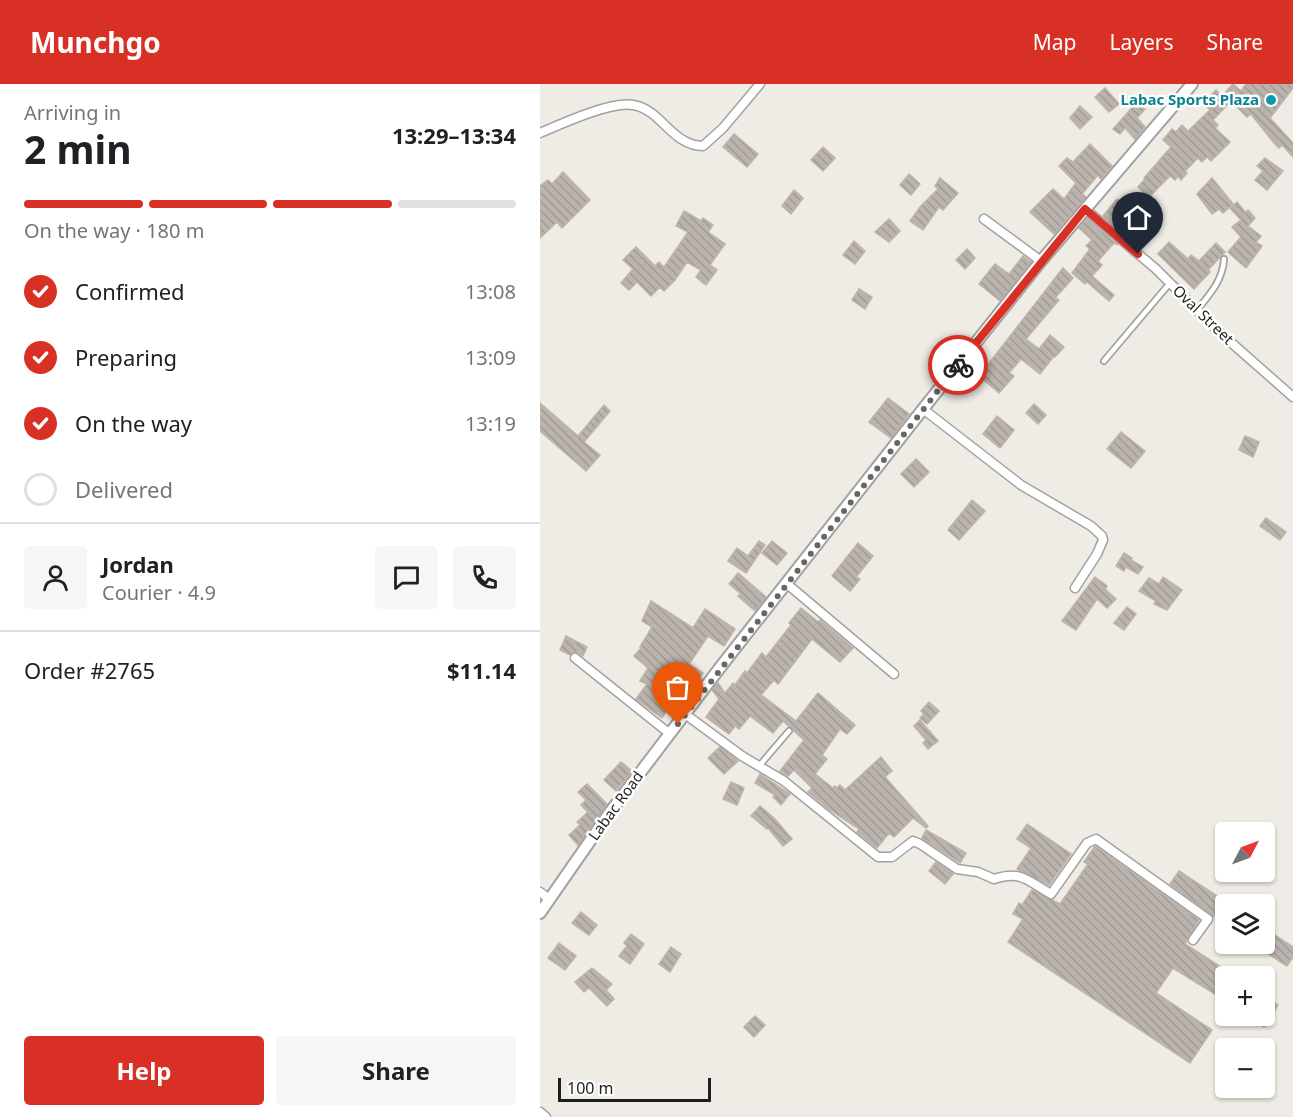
<!DOCTYPE html>
<meta charset="utf-8">
<style>
body{margin:0;font-family:"Noto Sans",sans-serif;background:#f6f6f6;color:#202124;height:100vh;display:flex;flex-direction:column;font-size:22px;white-space:nowrap}
*{box-sizing:border-box;margin:0}
p{font-size:20px;color:#757577}
.icon{flex:none;width:33px;height:33px;fill:none;stroke:currentColor;stroke-width:2;stroke-linecap:round;stroke-linejoin:round}
.map{position:relative;flex:1;overflow:hidden}
.side{display:flex;flex-direction:column;background:#fff;width:540px}
.side>*{flex:none}
.needle{width:39px;rotate:49deg}
.fabs{position:absolute;left:675px;top:738px;display:grid;gap:12px}
.fabs a{display:grid;place-items:center;width:60px;height:60px;border-radius:6px;background:#fff;box-shadow:0 2px 4px #0004;font-size:30px}
.scale{position:absolute;left:18px;bottom:15px;width:153px;box-sizing:border-box;padding-left:6px;border:3px solid #1e1e1e;border-top:0;font-size:16px;line-height:21px;white-space:nowrap;color:#1e1e1e;-webkit-text-stroke:4px #fff;paint-order:stroke}
.pin{position:absolute;display:grid;place-items:center;width:51px;height:51px;color:#fff;margin:-62px -26px;border-radius:50% 50% 50% 0;rotate:-45deg;box-shadow:0 0 6px #0007}
.pin .icon{rotate:45deg}
.courier{position:absolute;display:grid;place-items:center;width:60px;height:60px;margin:-30px;border:4px solid #d93025;border-radius:50%;background:#fff;color:#222;box-shadow:0 2px 8px #0007}
.headline em{font-style:normal;font-weight:700}
.headline div{display:flex;flex-direction:column-reverse}
.headline{display:flex;align-items:center;justify-content:space-between;height:102px;padding:0 24px}
h1{font-size:39px;font-weight:700;line-height:45px}
.bar{display:grid;grid-template-columns:repeat(4,1fr);gap:9px 6px;align-content:center;height:72px;padding:0 24px}
.bar i{height:8px;border-radius:4px;background:#e0e0e0}
.bar .selected{background:#d93025}
.bar p{grid-column:span 4}
.line{display:flex;align-items:center;gap:15px;padding:0 24px;border-top:2px solid #e0e0e0}
.line div{flex:1}
.round{display:grid;place-items:center;flex:none;width:63px;height:63px;border-radius:6px;background:#f6f6f6}
ol{padding:0 24px;list-style:none}
li{display:flex;align-items:center;gap:18px;height:66px}
li p{margin-inline-start:auto}
li .icon{padding:6px;border-radius:50%;background:#d93025;color:#fff;stroke-width:4}
li:last-child{color:#757577}
li i{width:33px;height:33px;border:3px solid #e0e0e0;border-radius:50%}
.primary-button{display:flex;gap:12px;margin-top:auto;padding:12px 24px}
.primary-button a{flex:1;height:69px;border-radius:6px;background:#d93025;color:#fff;font-size:24px;font-weight:700;line-height:69px;text-align:center}
.primary-button a+a{background:#f6f6f6;color:#202124}
header{display:flex;align-items:center;gap:36px;box-sizing:border-box;height:84px;padding:0 30px;background:#d93025;color:#fff}
header strong{font-size:28px}
nav{display:flex;gap:33px;margin-inline-start:auto;font-size:21px}
main{display:flex;flex:1;min-height:0}
.map>svg:first-child{display:block}
.building{fill:url(#building-back-hatch);stroke:#bfb3a9;stroke-width:1.5}
.lines{fill:none;stroke-linecap:round;stroke-linejoin:round}
.service-casing{stroke:#a2a2a2;stroke-width:8}
.minor-casing{stroke:#a2a2a2;stroke-width:11}
.tertiary-casing{stroke:#a2a2a2;stroke-width:14}
.service{stroke:#fff;stroke-width:4.5}
.minor{stroke:#fff;stroke-width:8}
.tertiary{stroke:#fff;stroke-width:10}
.done{stroke:#676664;stroke-width:6;stroke-dasharray:0 10.8}
.route{stroke:#d93025;stroke-width:8}
.culture-dot{fill:#0f9aa8;stroke:#fff;stroke-width:2}
.labels{text-anchor:middle;stroke-width:5;stroke-linejoin:round;paint-order:stroke}
.culture-label{font-size:15px;font-weight:bold;fill:#0d838f;stroke:#fff;text-anchor:end}
.street-label{font-size:15px;fill:#1e1e1e;stroke:#fff}
</style>
<header>
<strong>Munchgo</strong>
<nav><a>Map</a><a>Layers</a><a>Share</a></nav>
</header>
<main>
<section class="side">
<div class="headline"><div><h1>2 min</h1><p>Arriving in</p></div><em>13:29–13:34</em></div>
<div class="bar"><i class="selected"></i><i class="selected"></i><i class="selected"></i><i></i><p>On the way · 180 m</p></div>
<ol>
<li><svg class="icon" aria-label="check" viewBox="0 0 24 24"><path d="M5 12l5 5 9-10"/></svg>Confirmed<p>13:08</p></li>
<li><svg class="icon" aria-label="check" viewBox="0 0 24 24"><path d="M5 12l5 5 9-10"/></svg>Preparing<p>13:09</p></li>
<li><svg class="icon" aria-label="check" viewBox="0 0 24 24"><path d="M5 12l5 5 9-10"/></svg>On the way<p>13:19</p></li>
<li><i></i>Delivered</li>
</ol>
<div class="line" style="height:108px"><a class="round"><svg class="icon" aria-label="person" viewBox="0 0 24 24"><circle cx="12" cy="8" r="4"/><path d="M4 21q1-7 8-7t8 7"/></svg></a><div><b>Jordan</b><p>Courier · 4.9</p></div><a class="round"><svg class="icon" aria-label="chat" viewBox="0 0 24 24"><path d="M4 5h16v11H9l-5 4z"/></svg></a><a class="round"><svg class="icon" aria-label="phone" viewBox="0 0 24 24"><path d="M5 4h4l2 5-3 2q2 4 5 5l2-3 5 2v4C11 20 4 13 5 4z"/></svg></a></div>
<div class="line" style="height:78px"><div>Order #2765</div><b>$11.14</b></div>
<div class="primary-button"><a>Help</a><a>Share</a></div>
</section>
<div class="map">
<svg width="753" height="1033" viewBox="0 0 753 1033">
<defs>
<pattern id="building-back-hatch" width="6" height="6" patternUnits="userSpaceOnUse" patternTransform="scale(1.5)"><rect width="6" height="6" fill="#bbb4ae"/><path d="M-1 5l2 2M0 0l6 6M5-1l2 2" fill="none" stroke="#a09a95"/></pattern>
</defs>
<rect width="100%" height="100%" fill="#eeece5"/>
<g class="building">
<polygon points="693,0 701,7 706,0 753,0 753,4 730,34 753,59 753,73 742,61 739,64 734,59 711,30 707,33 691,17 673,36 678,41 675,44 690,58 671,77 667,73 662,78 658,74 645,87 647,89 641,96 638,92 635,96 630,92 609,113 598,103 605,95 604,94 631,63 623,56 632,45 636,48 642,41 648,47 670,26 663,19 676,6 682,12"/>
<polygon points="565,4 579,20 569,28 555,13"/>
<polygon points="597,18 605,25 597,34 605,43 595,55 585,44 580,50 573,45"/>
<polygon points="540,22 552,33 540,45 530,34"/>
<polygon points="194,50 218,70 207,83 183,63"/>
<polygon points="550,60 572,82 561,95 558,91 542,110 546,113 514,150 490,128 513,105 524,115 536,99 519,82 527,74 533,78"/>
<polygon points="283,63 295,74 283,87 271,76"/>
<polygon points="725,74 743,87 727,106 715,96 723,87 717,82"/>
<polygon points="23,88 50,116 22,144 17,138 0,154 0,102 8,96 12,100"/>
<polygon points="369,90 380,100 371,111 360,101"/>
<polygon points="400,94 418,109 403,126 399,123 383,146 370,137 380,123 398,105 395,102"/>
<polygon points="672,94 693,120 683,129 679,125 672,130 657,110"/>
<polygon points="254,106 263,114 251,130 242,122"/>
<polygon points="577,115 600,135 586,152 563,132"/>
<polygon points="697,118 706,129 708,126 715,134 708,142 721,152 716,158 722,162 706,184 688,168 701,153 692,143 701,136 690,124"/>
<polygon points="144,127 161,137 163,134 173,141 168,148 185,160 170,181 177,186 166,201 156,193 161,186 147,178 135,196 124,207 120,203 111,212 97,198 89,206 81,199 93,185 83,176 96,163 115,182 119,178 124,183 148,148 136,142"/>
<polygon points="349,135 360,147 349,158 335,148"/>
<polygon points="547,135 578,161 574,159 558,177 562,181 552,192 574,211 569,217 547,198 545,200 532,189 550,165 546,162 552,156 539,144"/>
<polygon points="314,157 325,167 315,180 303,171"/>
<polygon points="629,158 648,175 651,171 659,177 676,159 685,168 668,186 670,188 654,205 618,170"/>
<polygon points="427,165 435,174 425,185 416,176"/>
<polygon points="483,172 491,178 460,217 439,200 455,180 469,190"/>
<polygon points="523,184 533,194 515,214 519,216 486,255 499,265 510,251 524,263 515,273 514,272 500,290 481,275 469,289 474,292 459,309 439,292"/>
<polygon points="319,205 332,213 325,225 312,216"/>
<polygon points="348,314 369,330 351,354 329,338"/>
<polygon points="0,319 38,352 64,321 70,327 44,358 60,371 46,387 0,347"/>
<polygon points="494,320 506,331 498,340 486,329"/>
<polygon points="457,332 474,346 460,364 443,350"/>
<polygon points="581,348 605,367 591,384 567,365"/>
<polygon points="705,352 719,358 713,373 699,366"/>
<polygon points="376,375 389,388 374,403 361,390"/>
<polygon points="432,416 445,427 419,456 408,446"/>
<polygon points="726,434 746,448 740,456 720,442"/>
<polygon points="219,457 225,461 206,489 188,477 197,464 208,472"/>
<polygon points="232,457 247,469 237,481 222,469"/>
<polygon points="318,459 333,472 316,493 320,495 310,507 292,492"/>
<polygon points="584,469 592,474 591,476 603,483 598,490 586,483 584,487 576,482"/>
<polygon points="198,489 226,513 215,527 198,512 201,510 189,500"/>
<polygon points="555,493 567,502 565,505 576,515 567,524 557,515 536,546 522,537"/>
<polygon points="623,493 642,506 627,526 614,520 616,517 599,507 609,494 619,500"/>
<polygon points="111,517 153,544 165,525 195,545 184,562 168,552 149,580 163,589 137,628 129,623 122,634 96,615 107,600 100,597 108,584 94,572 102,563 100,563 112,543 102,537"/>
<polygon points="587,523 596,530 584,546 574,539"/>
<polygon points="261,524 278,538 280,536 313,564 300,578 272,555 238,600 234,596 221,611 256,637 278,609 315,641 307,650 300,645 282,671 287,675 275,690 293,704 295,702 297,704 300,701 305,706 341,673 352,687 345,693 388,742 386,744 373,734 354,753 349,749 337,764 317,748 319,745 290,726 268,708 272,704 254,686 248,692 240,687 264,656 243,637 233,649 210,632 199,645 195,642 189,650 166,633 179,615 172,606 178,599 185,609 193,599 195,601 205,587 207,589 222,569 226,573 251,541 249,539"/>
<polygon points="26,552 47,563 43,572 37,568 30,571 20,566"/>
<polygon points="389,618 399,627 387,640 380,634 384,630 381,627"/>
<polygon points="380,636 398,657 388,665 383,659 386,656 374,642"/>
<polygon points="180,663 198,677 184,690 168,674"/>
<polygon points="81,678 92,687 76,707 64,696"/>
<polygon points="220,690 250,710 241,721 233,713 235,711 215,699"/>
<polygon points="191,698 204,704 197,721 183,715"/>
<polygon points="47,700 67,720 38,761 29,751 40,741 37,738 48,728 41,721 46,716 38,708"/>
<polygon points="220,722 235,735 252,755 243,762 228,744 227,745 211,732"/>
<polygon points="487,740 531,770 509,801 477,785 491,764 477,755"/>
<polygon points="386,746 426,769 420,779 382,754"/>
<polygon points="555,762 659,836 645,860 695,892 686,892 686,917 633,884 616,909 672,946 650,979 468,858 483,835 473,830 479,819 482,821 492,806 520,820 548,780 544,778"/>
<polygon points="396,778 413,790 405,800 389,787"/>
<polygon points="639,787 686,818 686,841 630,800"/>
<polygon points="41,828 57,841 49,851 32,839"/>
<polygon points="724,844 753,863 753,873 747,882 713,860 724,860"/>
<polygon points="91,850 104,860 90,880 79,872 87,862 84,859"/>
<polygon points="19,859 36,872 25,886 8,874"/>
<polygon points="131,863 141,870 130,888 119,880"/>
<polygon points="52,884 72,900 66,906 74,915 67,922 49,904 44,908 35,898"/>
<polygon points="724,912 738,921 724,943 708,932 724,932"/>
<polygon points="215,932 225,941 214,953 204,943"/>
</g>
<g class="lines">
<defs>
<g id="service">
<path d="M657,226c13,-16 26,-30 27,-51"/>
<polyline points="564,277 630,199"/>
<polyline points="219,682 249,647"/>
</g>
<g id="minor">
<path d="M0,49c21,-9 71,-32 93,-28 28,4 39,41 70,41l20,-18 37,-44"/>
<polyline points="545,125 616,185 678,247 753,313"/>
<polyline points="444,135 501,177"/>
<polyline points="383,325 481,401 551,442 562,452 563,456 557,470 535,504"/>
<polyline points="246,499 354,590"/>
<polyline points="35,574 130,650"/>
<path d="M145,630l57,42 42,25 94,76h14l21,-16 7,3 37,25 21,3 16,7c27,-9 34,2 57,15l36,-51 9,-4 112,80 -15,21"/>
<polyline points="0,808 9,815"/>
<polyline points="0,1028 6,1033"/>
</g>
<polyline id="tertiary" points="0,829 68,731 182,581 383,325 501,177 652,0"/>
</defs>
<use href="#service" class="service-casing"/>
<use href="#minor" class="minor-casing"/>
<use href="#tertiary" class="tertiary-casing"/>
<use href="#service" class="service"/>
<use href="#minor" class="minor"/>
<use href="#tertiary" class="tertiary"/>
</g>
<g class="lines">
<polyline class="done" points="138,640 418,281"/>
<polyline class="route" points="418,281 545,125 598,170"/>
</g>
<circle class="culture-dot" cx="731" cy="16" r="6"/>
<g class="labels">
<g class="culture-label">
<text x="719" y="21">Labac Sports Plaza</text>
</g>
<g class="street-label">
<text transform="translate(663 231) rotate(44)" y="5">Oval Street</text>
<text transform="translate(76 722) rotate(-54)" y="5">Labac Road</text>
</g>
</g>
</svg>
<div class="fabs">
<a><svg class="needle" viewBox="-14 -14 28 28"><path d="M0-13l5 13h-10z" fill="#e53935"/><path d="M0 13l5-13h-10z" fill="#757577"/></svg></a>
<a><svg class="icon" aria-label="layers" viewBox="0 0 24 24"><path d="M12 4l9 5-9 5-9-5zM3 14l9 5 9-5"/></svg></a>
<a>+</a>
<a>−</a>
</div>
<div class="scale">100 m</div>
<div class="pin" style="left:138px;top:640px;background:#ea580c"><svg class="icon" aria-label="bag" viewBox="0 0 24 24"><path d="M5 8h14l-1 12H6zM9 8a3 3 0 0 1 6 0"/></svg></div>
<div class="pin" style="left:598px;top:170px;background:#1f2937"><svg class="icon" aria-label="home" viewBox="0 0 24 24"><path d="M3 11l9-7 9 7M6 9v11h12V9"/></svg></div>
<div class="courier" style="left:418px;top:281px"><svg class="icon" aria-label="bike" viewBox="0 0 24 24"><circle cx="6" cy="16" r="4"/><circle cx="18" cy="16" r="4"/><path d="M6 16l4-8h5l3 8M10 8l3 8H6M13 5h3"/></svg></div>
</div>
</main>
